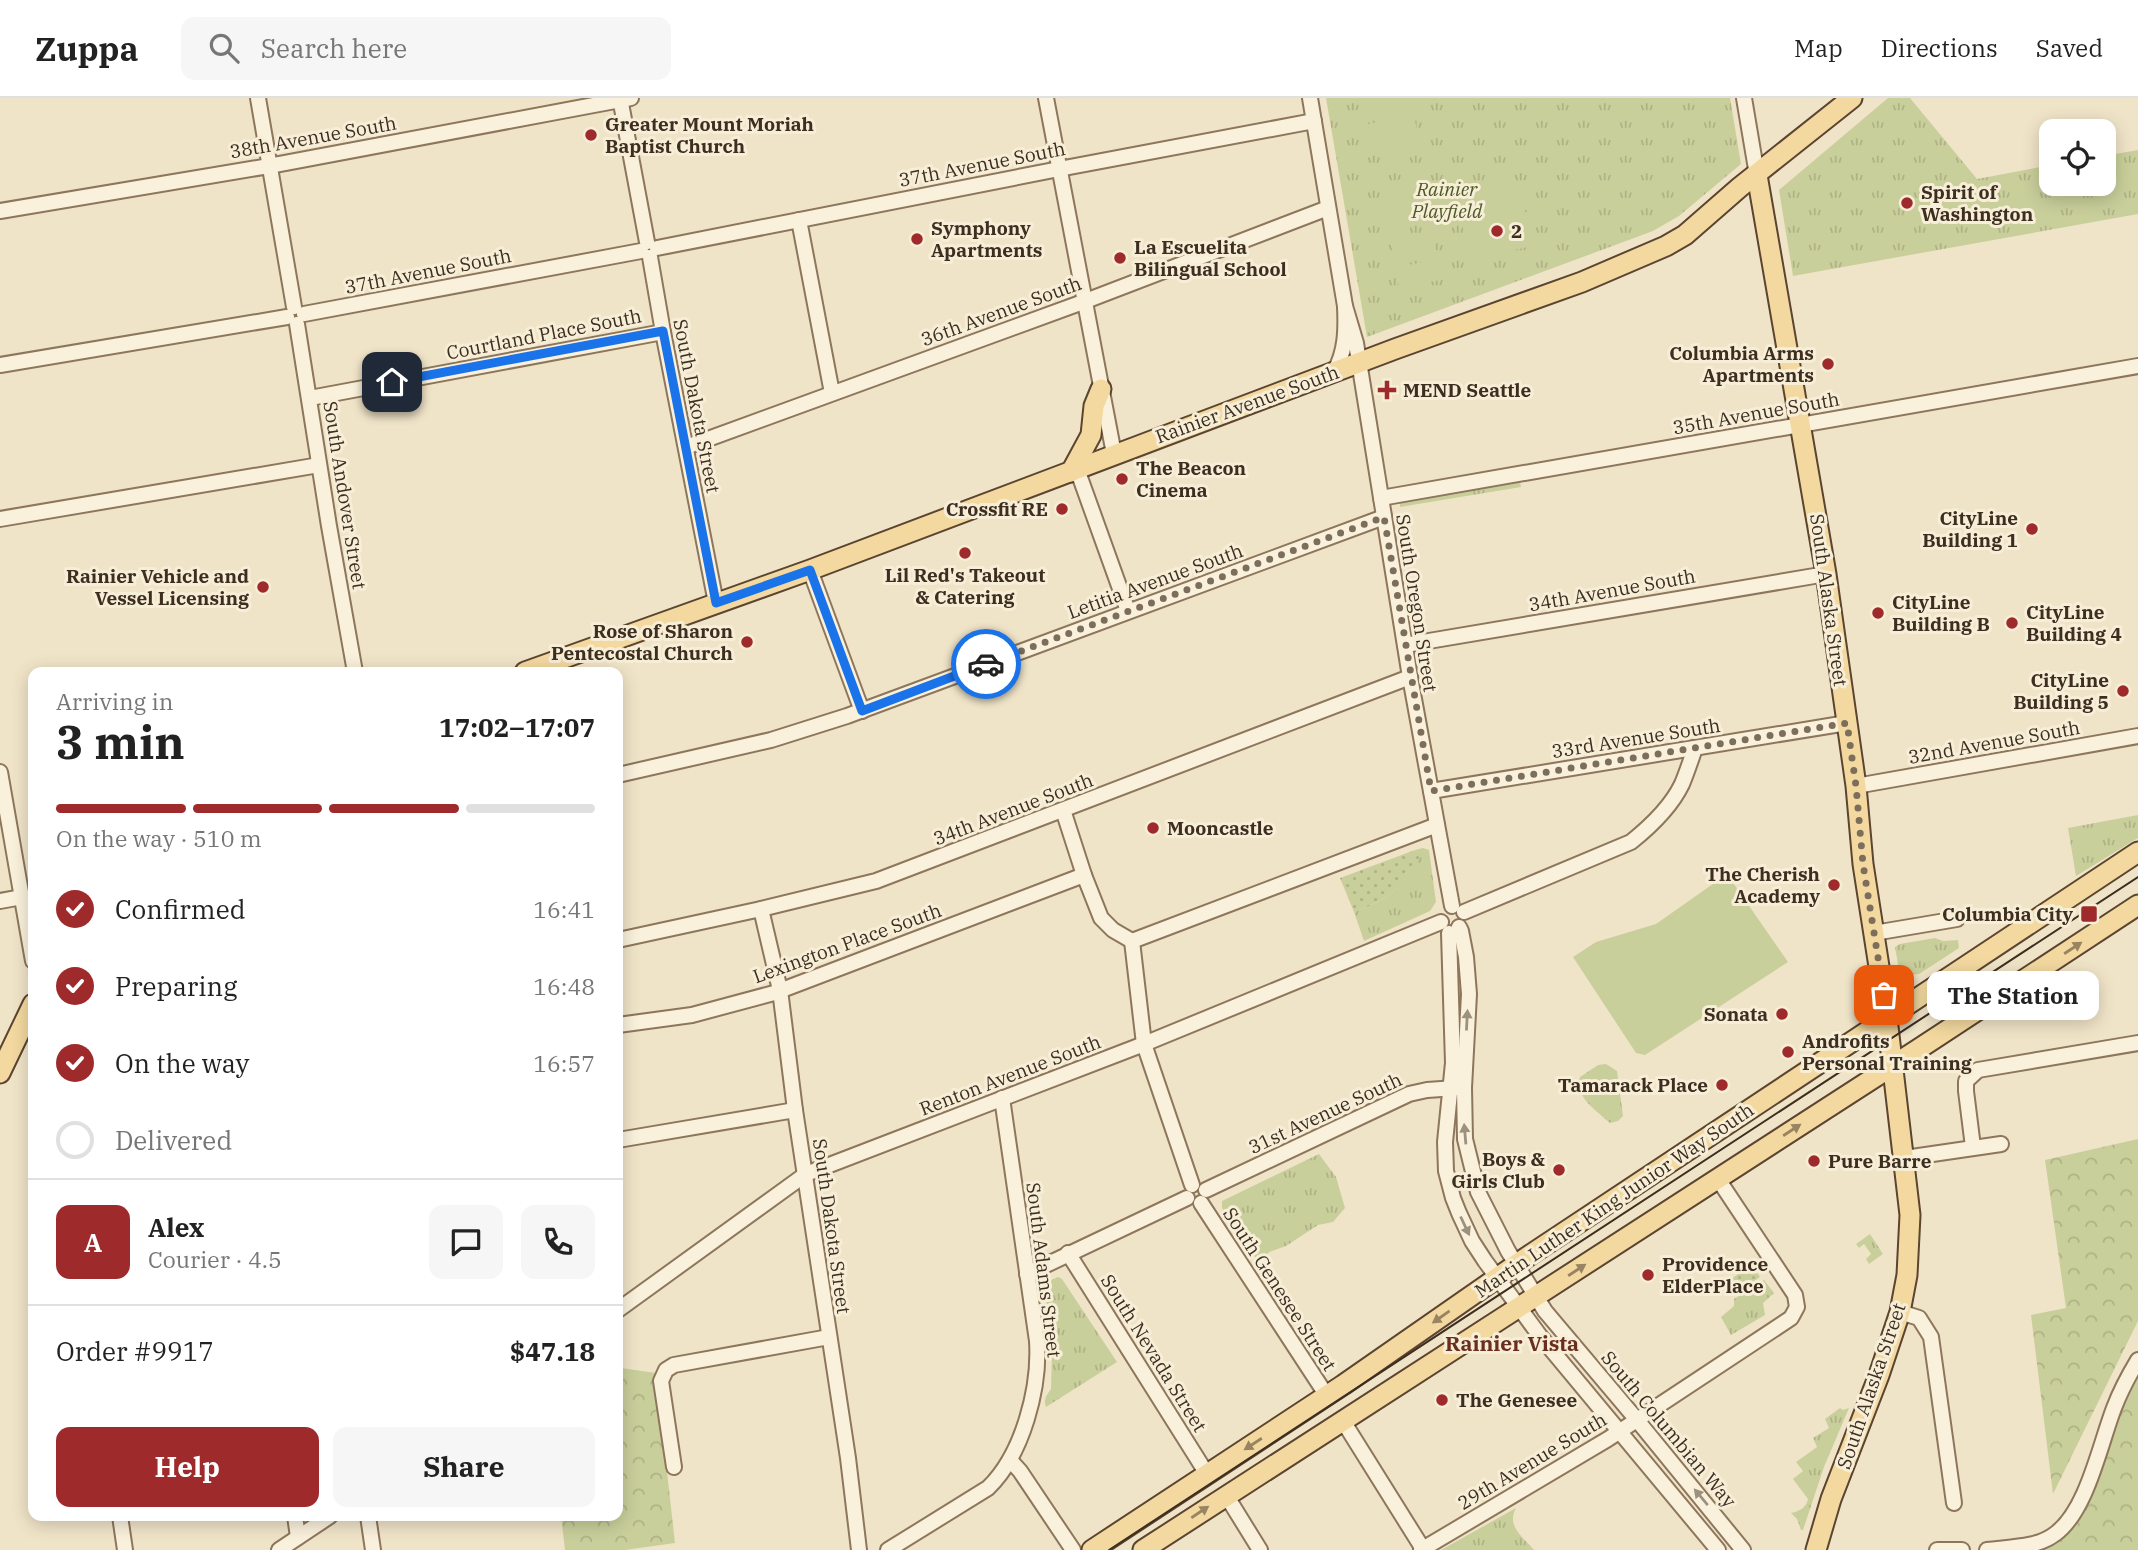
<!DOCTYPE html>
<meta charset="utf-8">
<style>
body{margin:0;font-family:"IBM Plex Serif",serif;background:#f6f6f6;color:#222;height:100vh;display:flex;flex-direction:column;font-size:26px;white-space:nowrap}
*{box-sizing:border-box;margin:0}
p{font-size:23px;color:#767676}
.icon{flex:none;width:38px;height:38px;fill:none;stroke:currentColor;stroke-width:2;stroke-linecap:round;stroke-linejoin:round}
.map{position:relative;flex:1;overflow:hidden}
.panel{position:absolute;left:28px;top:569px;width:595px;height:854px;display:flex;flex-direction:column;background:#fff;border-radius:14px;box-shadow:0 4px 18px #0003}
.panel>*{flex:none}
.fabs{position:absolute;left:2039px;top:21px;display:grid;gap:14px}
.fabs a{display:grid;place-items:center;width:77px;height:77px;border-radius:14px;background:#fff;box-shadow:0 4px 18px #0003;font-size:35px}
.pin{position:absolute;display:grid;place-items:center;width:60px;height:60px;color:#fff;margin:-30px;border-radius:14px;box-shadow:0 4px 10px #0006}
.courier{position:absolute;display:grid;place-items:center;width:70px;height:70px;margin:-35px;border:5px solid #1a73e8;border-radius:50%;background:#fff;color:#222;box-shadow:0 2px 9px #0007}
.bubble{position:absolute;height:49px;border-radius:14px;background:#fff;box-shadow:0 4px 18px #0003;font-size:23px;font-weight:800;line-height:49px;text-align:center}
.headline em{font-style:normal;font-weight:800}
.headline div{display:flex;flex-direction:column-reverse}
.headline{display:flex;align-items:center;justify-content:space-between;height:119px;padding:0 28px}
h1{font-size:46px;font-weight:800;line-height:52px}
.bar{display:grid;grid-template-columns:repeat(4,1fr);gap:10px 7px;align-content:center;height:84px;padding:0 28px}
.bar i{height:9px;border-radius:5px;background:#e0e0e0}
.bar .selected{background:#9e2a2b}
.bar p{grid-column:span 4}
.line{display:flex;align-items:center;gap:18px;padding:0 28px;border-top:2px solid #e0e0e0}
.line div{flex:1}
.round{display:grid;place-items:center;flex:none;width:74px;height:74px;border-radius:14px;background:#f6f6f6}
ol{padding:0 28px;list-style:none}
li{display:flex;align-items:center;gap:21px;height:77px}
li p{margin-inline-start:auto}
li .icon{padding:7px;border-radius:50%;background:#9e2a2b;color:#fff;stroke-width:4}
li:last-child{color:#767676}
li i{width:38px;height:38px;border:4px solid #e0e0e0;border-radius:50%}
.primary-button{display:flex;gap:14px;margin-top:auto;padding:14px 28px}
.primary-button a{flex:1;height:80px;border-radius:14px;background:#9e2a2b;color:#fff;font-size:28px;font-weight:800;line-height:80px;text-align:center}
.primary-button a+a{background:#f6f6f6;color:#222}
header{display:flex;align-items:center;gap:42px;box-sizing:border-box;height:98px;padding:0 35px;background:#fff;border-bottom:2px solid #e0e0e0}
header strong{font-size:33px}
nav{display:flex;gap:38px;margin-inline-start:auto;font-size:24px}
.search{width:490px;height:63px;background:#f6f6f6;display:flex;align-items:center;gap:18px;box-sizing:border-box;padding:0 24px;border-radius:14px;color:#767676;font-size:26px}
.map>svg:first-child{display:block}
.grass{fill:url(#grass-tufts)}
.forest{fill:url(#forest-crowns)}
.garden{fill:url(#garden-dots)}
.pitch{fill:#c9cf9b}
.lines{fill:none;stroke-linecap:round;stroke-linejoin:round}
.minor-casing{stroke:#8d765c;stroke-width:18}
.major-casing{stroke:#5b4430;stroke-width:23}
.minor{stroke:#faf1dc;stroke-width:14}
.major{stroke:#f3d9a0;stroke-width:19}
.tram{stroke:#3d2e20;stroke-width:2}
.oneway{fill:#988460}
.oneway2{fill:#9c907e}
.done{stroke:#7c6e5b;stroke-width:7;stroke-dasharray:0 12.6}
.route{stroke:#1a73e8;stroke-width:9}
.poi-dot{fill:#9e2a2b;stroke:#f7eed8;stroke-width:2.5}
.labels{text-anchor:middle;stroke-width:6;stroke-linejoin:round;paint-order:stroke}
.poi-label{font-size:19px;font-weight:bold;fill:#3d2e20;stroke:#f7eed8;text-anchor:start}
.street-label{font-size:19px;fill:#3d2e20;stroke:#f7eed8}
.park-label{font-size:19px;font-style:italic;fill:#4d5a26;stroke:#f7eed8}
.neighbourhood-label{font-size:21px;font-weight:bold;fill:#6b2e1e;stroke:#f7eed8}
</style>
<header>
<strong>Zuppa</strong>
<div class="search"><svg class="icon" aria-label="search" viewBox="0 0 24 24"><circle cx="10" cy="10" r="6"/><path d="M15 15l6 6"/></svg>Search here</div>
<nav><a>Map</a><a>Directions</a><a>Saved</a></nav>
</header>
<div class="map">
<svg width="2138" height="1452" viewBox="0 0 2138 1452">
<defs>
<pattern id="grass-tufts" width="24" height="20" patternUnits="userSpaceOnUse" patternTransform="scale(1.75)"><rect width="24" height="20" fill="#c9cf9b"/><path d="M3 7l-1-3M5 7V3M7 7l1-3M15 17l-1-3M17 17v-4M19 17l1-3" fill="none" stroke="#aeb285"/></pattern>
<pattern id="forest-crowns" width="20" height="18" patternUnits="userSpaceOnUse" patternTransform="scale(1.75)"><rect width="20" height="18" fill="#c9cf9b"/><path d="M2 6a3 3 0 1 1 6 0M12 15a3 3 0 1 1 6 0" fill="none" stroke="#aeb285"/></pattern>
<pattern id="garden-dots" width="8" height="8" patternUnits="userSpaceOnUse" patternTransform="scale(1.75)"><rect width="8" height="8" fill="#c9cf9b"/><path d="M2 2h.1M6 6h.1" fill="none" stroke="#aeb285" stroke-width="1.8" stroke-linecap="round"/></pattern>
</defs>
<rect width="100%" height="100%" fill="#f0e4c8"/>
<g class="grass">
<polygon points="1326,0 1730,0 1741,66 1679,118 1653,133 1367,239"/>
<polygon points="1888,0 1910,0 1977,81 2051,67 2051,86 2104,86 2104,58 2138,52 2138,116 1793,178 1779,92"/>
<polygon points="1520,384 1521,389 1400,409 1400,404"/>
<polygon points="2138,717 2138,740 2076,778 2068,730"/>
<path d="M1423,750l6,2 7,52 -6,9 -66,30 -10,-29c35,-13 48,-23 66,-57l-5,-5z"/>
<polygon points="1935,840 1943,843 1958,842 1959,850 1919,876 1908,877 1899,872 1895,849 1900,846"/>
<path d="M1606,966l11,7 6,45 -5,5 -8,2c-13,-12 -36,-26 -30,-46l18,-12z"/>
<polygon points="1319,1056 1336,1079 1345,1110 1333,1124 1318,1127 1286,1148 1269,1154 1260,1167 1222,1110 1222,1103"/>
<polygon points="1870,1136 1883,1156 1869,1166 1866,1161 1871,1156 1864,1146 1859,1150 1856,1146"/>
<path d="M1058,1179l4,2 55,83 -71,45c-3,-7 1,-13 5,-18l1,-40 -8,-66z"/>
<polygon points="1764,1182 1774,1195 1763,1205 1765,1217 1731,1237 1721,1219 1734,1208 1734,1201"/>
<path d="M1840,1310l3,2 6,-2 -25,59 -21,63h-2l-4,-11 -6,-6c9,-2 15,-5 17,-14l-15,-20 10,-8 -7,-9 21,-15 -4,-9 16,-10 -4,-9z"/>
<path d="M1516,1410c-10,18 7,29 18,42h-93z"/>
</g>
<g class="forest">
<polygon points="2138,1041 2138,1223 2053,1396 2031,1217 2066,1210 2045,1062"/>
<polygon points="618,1265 621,1270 656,1275 675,1445 625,1452 565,1452 561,1418 618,1418"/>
<polygon points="2138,1277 2138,1452 2036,1452 2100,1374 2125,1301"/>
</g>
<g class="garden">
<path d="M1415,752l6,5c-19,34 -32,44 -67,57l-14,-34z"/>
<polygon points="1752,1167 1760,1179 1733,1197 1726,1184"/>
</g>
<g class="pitch">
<polygon points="1363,0 1411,0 1413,11 1366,21"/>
<polygon points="1414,17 1419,44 1373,54 1368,26"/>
<polygon points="1423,77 1427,97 1384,104 1381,85"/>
<path d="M1492,90c35,2 36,31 41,58l-64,13 -12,-63z"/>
<polygon points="1427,104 1431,124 1388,131 1385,111"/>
<polygon points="1434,138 1437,157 1394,165 1391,145"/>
<polygon points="1438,162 1441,182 1399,189 1395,169"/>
<polygon points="1727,776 1788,864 1645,957 1636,955 1573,859 1596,844 1656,826"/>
</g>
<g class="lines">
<defs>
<g id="minor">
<polyline points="258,0 294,209"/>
<polyline points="620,0 647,144"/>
<polyline points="1046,0 1114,356"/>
<path d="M1310,0l35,208c1,23 1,46 -11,66"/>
<polyline points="1744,0 1757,77"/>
<polyline points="0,113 269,68 631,0"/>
<polyline points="799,122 832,295"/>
<polyline points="657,150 1059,71 1314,23"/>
<polyline points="650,159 663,234 716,505"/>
<polyline points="1345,208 1356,245 1410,579 1452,808"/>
<polyline points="304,216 641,153"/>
<polyline points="297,226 329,428 355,574"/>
<polyline points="0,267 287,219"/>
<polyline points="310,300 663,234"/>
<polyline points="686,349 1083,204 1328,110"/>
<polyline points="1077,371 1128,513"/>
<polyline points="1381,400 2138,268"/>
<polyline points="0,421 319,367"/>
<polyline points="810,472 862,613"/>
<polyline points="1405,547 1826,476"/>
<polyline points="0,674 33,863"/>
<polyline points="618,677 771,642 847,618 1384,419"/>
<polyline points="1856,688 2138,638"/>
<polyline points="1431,693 1847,625"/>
<polyline points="1063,712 1084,777 1101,820 1113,832 1132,843"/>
<polyline points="0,803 22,799"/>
<polyline points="761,811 780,892 795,1012 848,1360 859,1452"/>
<path d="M1464,814l167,-70c20,-16 40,-35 51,-58 5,-12 9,-24 13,-36"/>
<polyline points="1459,829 1461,833 1466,859 1469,896 1464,990 1465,1041 1478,1094 1508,1153 1545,1213 1637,1322 1743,1452"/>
<polyline points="1449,835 1453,965 1445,1044 1446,1073 1453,1100 1459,1115 1472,1143 1485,1163 1540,1238 1718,1452"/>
<polyline points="1874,835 1957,821"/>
<polyline points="618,842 761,811 876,783 1410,579"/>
<polyline points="1132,843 1437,727"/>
<polyline points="1132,843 1144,946 1192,1087"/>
<polyline points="618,927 692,917 774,895 1084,777"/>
<polyline points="618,1042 795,1012"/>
<polyline points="1973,1049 1966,993 1966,983 1978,972 2138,945"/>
<polyline points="1905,1060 2001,1046"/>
<polyline points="1206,1092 1409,996 1427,992 1456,990"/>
<polyline points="1201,1105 1327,1298"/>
<polyline points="1068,1155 1207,1376"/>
<polyline points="1027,1176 1187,1100"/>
<polyline points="618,1212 806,1076 1144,946 1441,824"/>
<polyline points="1900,1214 1919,1220 1931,1239 1954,1405"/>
<polyline points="1343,1323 1423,1451"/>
<polyline points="1010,1362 1020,1373 1073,1452"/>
<polyline points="674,1369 661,1283 666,1272 674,1267 829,1239"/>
<polyline points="1226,1397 1260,1452"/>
<polyline points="120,1418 125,1452"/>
<polyline points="295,1418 298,1439"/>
<polyline points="368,1418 373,1452"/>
<polyline points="279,1452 330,1418"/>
<path d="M888,1452l100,-62c35,-34 52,-100 49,-147l-35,-243"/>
<polyline points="1421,1452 1608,1341 1791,1220 1797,1209 1795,1197 1718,1081"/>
<polyline points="1937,1452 1962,1452"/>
<path d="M1987,1452c22,-3 50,-2 68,-16 32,-23 45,-90 59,-126 6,-16 15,-33 24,-48"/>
</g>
<g id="major">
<polyline points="1757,77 1826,476 1856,688 1863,766 1887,920 1910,1117 1907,1177 1900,1214 1879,1277 1831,1401 1816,1452"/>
<polyline points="1071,374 1091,337 1094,308 1101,291"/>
<polyline points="525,574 810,472 1395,251 1582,184 1666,148 1685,137 1740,89 1852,0"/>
<polyline points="0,975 33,906"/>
<polyline points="1092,1452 1343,1287 1527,1159 2138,754"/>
<polyline points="1143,1452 1917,952 2138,807"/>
</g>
</defs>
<use href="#minor" class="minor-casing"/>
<use href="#major" class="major-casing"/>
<use href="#minor" class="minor"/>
<use href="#major" class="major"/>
<polyline class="tram" points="1109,1452 2138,779"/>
</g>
<defs><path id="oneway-solid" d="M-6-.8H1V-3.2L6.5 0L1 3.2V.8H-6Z" transform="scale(1.75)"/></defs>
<g class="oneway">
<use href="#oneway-solid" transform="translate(2073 850) rotate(-33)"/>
<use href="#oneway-solid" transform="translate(1792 1032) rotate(-33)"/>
<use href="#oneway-solid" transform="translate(1577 1172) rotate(-33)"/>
<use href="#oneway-solid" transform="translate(1441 1219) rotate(145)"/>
<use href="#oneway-solid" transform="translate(1253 1346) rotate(147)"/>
<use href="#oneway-solid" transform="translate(1200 1414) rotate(-34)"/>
</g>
<g class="oneway2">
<use href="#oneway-solid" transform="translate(1467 922) rotate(-87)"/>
<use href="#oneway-solid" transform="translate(1465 1036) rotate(-95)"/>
<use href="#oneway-solid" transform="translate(1465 1128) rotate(65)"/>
<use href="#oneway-solid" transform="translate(1701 1399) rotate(-130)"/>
</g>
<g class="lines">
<polyline class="done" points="986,566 1384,419 1431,693 1847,625 1856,688 1863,766 1884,897"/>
<polyline class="route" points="392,284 663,233 716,505 810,472 862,613 986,566"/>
</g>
<g class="poi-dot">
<circle cx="591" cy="37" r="7"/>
<circle cx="1907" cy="105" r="7"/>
<circle cx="1497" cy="133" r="7"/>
<circle cx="917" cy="141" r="7"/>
<circle cx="1120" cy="160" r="7"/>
<circle cx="1828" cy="266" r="7"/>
<path d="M1383.5 281.5h7v7h7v7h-7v7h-7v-7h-7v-7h7z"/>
<circle cx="1122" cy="381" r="7"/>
<circle cx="1062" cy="411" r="7"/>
<circle cx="2032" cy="431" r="7"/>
<circle cx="965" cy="455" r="7"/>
<circle cx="263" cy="489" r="7"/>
<circle cx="1878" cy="515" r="7"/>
<circle cx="2012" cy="525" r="7"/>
<circle cx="747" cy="544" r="7"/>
<circle cx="2123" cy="593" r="7"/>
<circle cx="1153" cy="730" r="7"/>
<circle cx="1834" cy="787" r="7"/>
<rect x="2080" y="807" width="18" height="18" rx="3.5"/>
<circle cx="1782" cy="916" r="7"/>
<circle cx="1788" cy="954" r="7"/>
<circle cx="1722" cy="987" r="7"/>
<circle cx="1814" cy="1063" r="7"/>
<circle cx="1559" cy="1072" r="7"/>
<circle cx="1648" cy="1177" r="7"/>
<circle cx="1442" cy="1302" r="7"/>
</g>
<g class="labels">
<g class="poi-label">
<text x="605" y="33">Greater Mount Moriah<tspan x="605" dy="22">Baptist Church</tspan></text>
<text x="1921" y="101">Spirit of<tspan x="1921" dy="22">Washington</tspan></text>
<text x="931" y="137">Symphony<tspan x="931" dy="22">Apartments</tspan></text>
<text x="1511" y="140">2</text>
<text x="1134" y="156">La Escuelita<tspan x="1134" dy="22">Bilingual School</tspan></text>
<text x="1814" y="262" text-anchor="end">Columbia Arms<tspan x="1814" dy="22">Apartments</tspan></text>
<text x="1403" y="299">MEND Seattle</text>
<text x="1136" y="377">The Beacon<tspan x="1136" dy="22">Cinema</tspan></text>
<text x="1048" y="418" text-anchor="end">Crossfit RE</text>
<text x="2018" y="427" text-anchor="end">CityLine<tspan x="2018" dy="22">Building 1</tspan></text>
<text x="965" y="484" text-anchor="middle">Lil Red's Takeout<tspan x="965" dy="22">&amp; Catering</tspan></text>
<text x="249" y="485" text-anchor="end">Rainier Vehicle and<tspan x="249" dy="22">Vessel Licensing</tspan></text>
<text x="1892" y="511">CityLine<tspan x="1892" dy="22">Building B</tspan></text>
<text x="2026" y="521">CityLine<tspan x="2026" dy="22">Building 4</tspan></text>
<text x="733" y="540" text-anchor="end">Rose of Sharon<tspan x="733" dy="22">Pentecostal Church</tspan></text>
<text x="2109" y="589" text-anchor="end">CityLine<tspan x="2109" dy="22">Building 5</tspan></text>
<text x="1167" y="737">Mooncastle</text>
<text x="1820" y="783" text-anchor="end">The Cherish<tspan x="1820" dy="22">Academy</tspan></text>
<text x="2073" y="823" text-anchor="end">Columbia City</text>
<text x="1768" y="923" text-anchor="end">Sonata</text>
<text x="1802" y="950">Androfits<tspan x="1802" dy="22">Personal Training</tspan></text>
<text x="1708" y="994" text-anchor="end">Tamarack Place</text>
<text x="1545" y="1068" text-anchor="end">Boys &amp;<tspan x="1545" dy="22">Girls Club</tspan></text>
<text x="1828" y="1070">Pure Barre</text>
<text x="1662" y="1173">Providence<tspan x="1662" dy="22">ElderPlace</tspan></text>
<text x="1456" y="1309">The Genesee</text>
</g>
<g class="street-label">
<text transform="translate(313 39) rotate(-10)" y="7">38th Avenue South</text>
<text transform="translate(982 66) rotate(-11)" y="7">37th Avenue South</text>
<text transform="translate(428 173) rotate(-11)" y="7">37th Avenue South</text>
<text transform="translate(1001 213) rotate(-20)" y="7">36th Avenue South</text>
<text transform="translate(544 236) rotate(-11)" y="7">Courtland Place South</text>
<text transform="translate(1247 306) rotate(-20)" y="7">Rainier Avenue South</text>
<text transform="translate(697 308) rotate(79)" y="7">South Dakota Street</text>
<text transform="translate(1756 315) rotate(-10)" y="7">35th Avenue South</text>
<text transform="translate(345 397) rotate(81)" y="7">South Andover Street</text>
<text transform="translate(1155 483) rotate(-20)" y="7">Letitia Avenue South</text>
<text transform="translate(1612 492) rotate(-10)" y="7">34th Avenue South</text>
<text transform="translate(1829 502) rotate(82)" y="7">South Alaska Street</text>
<text transform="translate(1417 505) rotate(81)" y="7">South Oregon Street</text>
<text transform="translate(1636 640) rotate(-9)" y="7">33rd Avenue South</text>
<text transform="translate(1994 644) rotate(-10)" y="7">32nd Avenue South</text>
<text transform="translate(1013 711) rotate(-21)" y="7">34th Avenue South</text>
<text transform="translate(847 845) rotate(-20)" y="7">Lexington Place South</text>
<text transform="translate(1010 977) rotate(-21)" y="7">Renton Avenue South</text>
<text transform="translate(1325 1015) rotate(-25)" y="7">31st Avenue South</text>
<text transform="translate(1614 1102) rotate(-34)" y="7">Martin Luther King Junior Way South</text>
<text transform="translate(832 1128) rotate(82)" y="7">South Dakota Street</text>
<text transform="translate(1044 1172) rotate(83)" y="7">South Adams Street</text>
<text transform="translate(1280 1191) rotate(57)" y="7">South Genesee Street</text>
<text transform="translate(1154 1255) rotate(58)" y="7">South Nevada Street</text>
<text transform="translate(1871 1288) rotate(-71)" y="7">South Alaska Street</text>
<text transform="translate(1669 1331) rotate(50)" y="7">South Columbian Way</text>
<text transform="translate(1532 1363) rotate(-31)" y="7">29th Avenue South</text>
</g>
<g class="park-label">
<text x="1447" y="98">Rainier<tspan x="1447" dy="22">Playfield</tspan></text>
</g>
<g class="neighbourhood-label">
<text x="1512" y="1253">Rainier Vista</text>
</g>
</g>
</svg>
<div class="fabs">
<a><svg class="icon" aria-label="locate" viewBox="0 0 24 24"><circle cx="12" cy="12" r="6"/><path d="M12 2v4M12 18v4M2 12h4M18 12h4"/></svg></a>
</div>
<div class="pin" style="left:1884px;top:897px;background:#ea580c"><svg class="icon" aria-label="bag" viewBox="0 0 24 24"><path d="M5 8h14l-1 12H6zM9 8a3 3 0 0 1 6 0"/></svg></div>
<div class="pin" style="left:392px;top:284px;background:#1f2937"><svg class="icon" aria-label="home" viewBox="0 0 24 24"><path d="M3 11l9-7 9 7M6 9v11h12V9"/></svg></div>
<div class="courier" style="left:986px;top:566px"><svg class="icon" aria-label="car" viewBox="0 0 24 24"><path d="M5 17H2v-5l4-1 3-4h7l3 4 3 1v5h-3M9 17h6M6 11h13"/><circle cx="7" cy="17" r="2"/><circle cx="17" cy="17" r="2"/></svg></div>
<div class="bubble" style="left:1927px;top:873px;width:172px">The Station</div>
<section class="panel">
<div class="headline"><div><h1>3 min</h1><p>Arriving in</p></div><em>17:02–17:07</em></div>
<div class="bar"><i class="selected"></i><i class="selected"></i><i class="selected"></i><i></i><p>On the way · 510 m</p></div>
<ol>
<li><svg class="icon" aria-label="check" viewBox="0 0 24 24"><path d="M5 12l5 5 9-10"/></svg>Confirmed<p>16:41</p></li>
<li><svg class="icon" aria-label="check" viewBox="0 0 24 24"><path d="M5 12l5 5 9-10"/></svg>Preparing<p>16:48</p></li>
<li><svg class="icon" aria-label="check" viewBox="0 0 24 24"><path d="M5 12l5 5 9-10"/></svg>On the way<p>16:57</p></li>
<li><i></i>Delivered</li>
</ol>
<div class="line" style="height:126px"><b class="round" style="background:#9e2a2b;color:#fff">A</b><div><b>Alex</b><p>Courier · 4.5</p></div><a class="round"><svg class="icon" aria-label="chat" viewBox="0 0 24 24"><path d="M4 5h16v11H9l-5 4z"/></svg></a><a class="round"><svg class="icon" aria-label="phone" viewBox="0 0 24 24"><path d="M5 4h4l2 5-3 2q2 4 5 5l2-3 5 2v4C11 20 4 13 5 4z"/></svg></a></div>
<div class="line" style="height:91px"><div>Order #9917</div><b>$47.18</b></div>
<div class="primary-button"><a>Help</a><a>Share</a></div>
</section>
</div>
